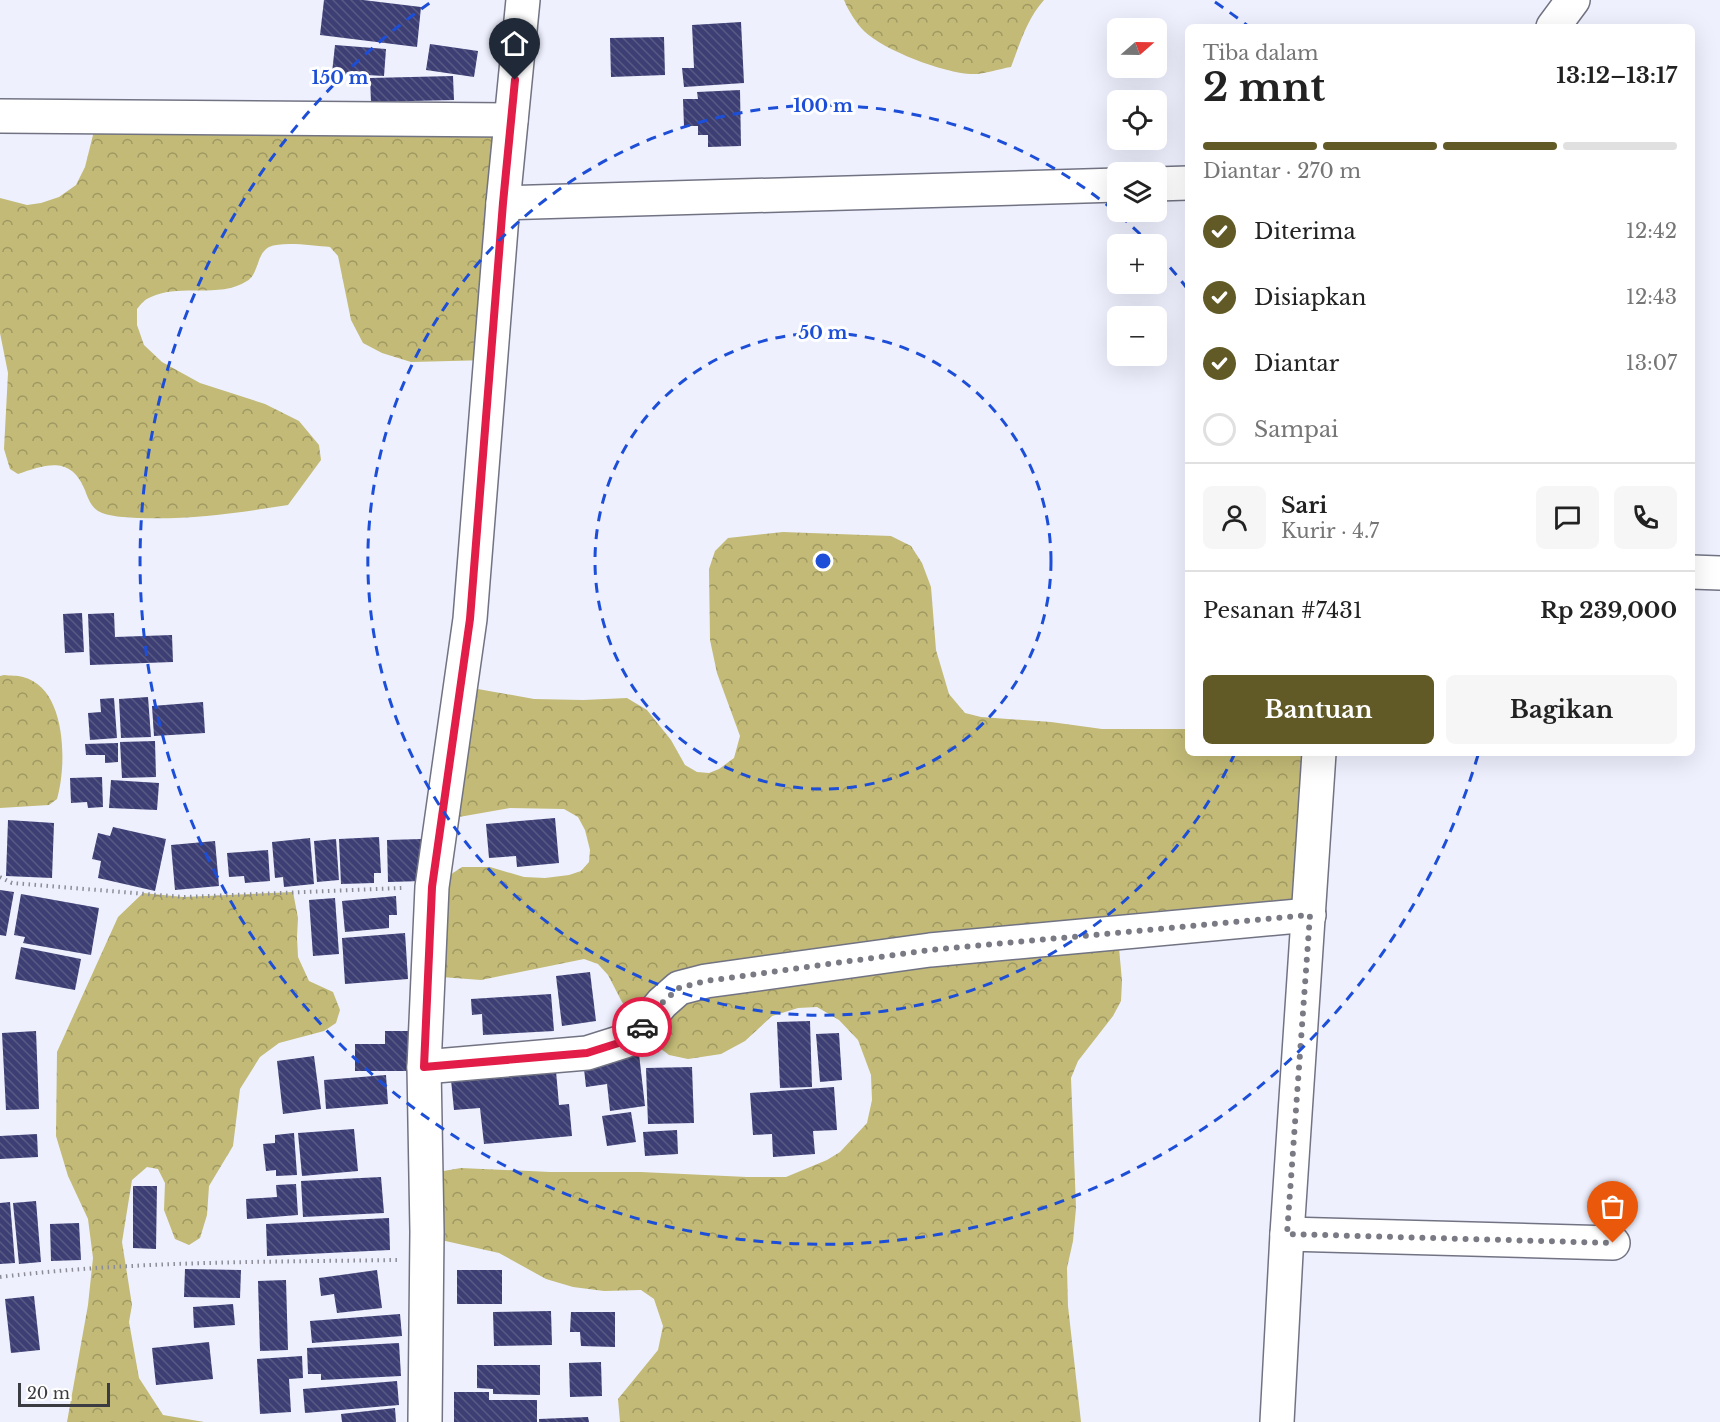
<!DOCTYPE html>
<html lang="id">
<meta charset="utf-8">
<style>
body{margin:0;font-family:"Libre Baskerville",serif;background:#f6f6f6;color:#222;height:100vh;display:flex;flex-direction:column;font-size:22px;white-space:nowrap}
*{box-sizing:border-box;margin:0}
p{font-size:20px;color:#767676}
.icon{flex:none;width:33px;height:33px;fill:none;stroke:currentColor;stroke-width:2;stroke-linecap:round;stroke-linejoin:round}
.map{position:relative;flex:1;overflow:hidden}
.drawer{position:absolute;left:1185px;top:24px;width:510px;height:732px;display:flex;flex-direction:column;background:#fff;border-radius:9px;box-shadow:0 6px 24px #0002}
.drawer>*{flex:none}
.needle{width:39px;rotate:70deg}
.tools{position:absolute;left:1107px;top:18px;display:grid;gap:12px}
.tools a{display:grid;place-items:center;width:60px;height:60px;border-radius:9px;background:#fff;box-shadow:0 6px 24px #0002;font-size:30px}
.scale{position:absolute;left:18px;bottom:15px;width:92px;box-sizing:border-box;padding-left:6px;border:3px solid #3b3b42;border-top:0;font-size:16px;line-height:21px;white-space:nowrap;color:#3b3b42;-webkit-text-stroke:4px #fefefe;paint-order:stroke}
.pin{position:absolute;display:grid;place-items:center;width:51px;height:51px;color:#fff;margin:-62px -26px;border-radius:50% 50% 50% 0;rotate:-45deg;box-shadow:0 0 6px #0007}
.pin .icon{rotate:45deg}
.courier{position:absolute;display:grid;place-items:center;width:60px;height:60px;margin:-30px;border:4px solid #e11d48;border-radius:50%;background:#fff;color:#222;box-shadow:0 2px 8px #0007}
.summary em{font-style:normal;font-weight:700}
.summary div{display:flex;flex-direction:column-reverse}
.summary{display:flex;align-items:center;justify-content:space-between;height:102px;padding:0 18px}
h1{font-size:39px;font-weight:700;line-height:45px}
.bar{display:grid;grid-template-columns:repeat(4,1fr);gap:9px 6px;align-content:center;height:72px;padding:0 18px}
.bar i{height:8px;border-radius:4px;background:#e0e0e0}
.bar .selected{background:#615a27}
.bar p{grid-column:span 4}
.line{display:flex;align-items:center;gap:15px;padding:0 18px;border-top:2px solid #e0e0e0}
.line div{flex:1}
.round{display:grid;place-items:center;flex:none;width:63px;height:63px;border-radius:9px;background:#f6f6f6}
ol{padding:0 18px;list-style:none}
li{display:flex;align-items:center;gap:18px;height:66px}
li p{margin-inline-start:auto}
li .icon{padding:6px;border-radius:50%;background:#615a27;color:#fff;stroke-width:4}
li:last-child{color:#767676}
li i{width:33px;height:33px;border:3px solid #e0e0e0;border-radius:50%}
.button{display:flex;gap:12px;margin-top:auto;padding:12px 18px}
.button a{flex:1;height:69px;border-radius:9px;background:#615a27;color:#fff;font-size:24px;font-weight:700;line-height:69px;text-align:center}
.button a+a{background:#f6f6f6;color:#222}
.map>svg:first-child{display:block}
.forest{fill:url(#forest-crowns)}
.building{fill:url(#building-back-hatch)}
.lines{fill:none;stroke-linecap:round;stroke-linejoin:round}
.minor-casing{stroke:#717383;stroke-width:36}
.path{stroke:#8c8d97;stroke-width:4;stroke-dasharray:1.5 4.5;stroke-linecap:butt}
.minor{stroke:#fff;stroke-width:33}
.done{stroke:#7a7a84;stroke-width:6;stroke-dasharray:0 10.8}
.route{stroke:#e11d48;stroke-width:8}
.ring{fill:none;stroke:#1d4ed8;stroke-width:3;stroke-dasharray:10 8}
.centre{fill:#1d4ed8;stroke:#fefefe;stroke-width:3}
.ring-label{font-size:18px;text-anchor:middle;font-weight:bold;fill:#1d4ed8;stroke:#fefefe;stroke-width:6;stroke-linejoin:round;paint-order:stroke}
</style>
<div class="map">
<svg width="1720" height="1422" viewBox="0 0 1720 1422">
<defs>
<pattern id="forest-crowns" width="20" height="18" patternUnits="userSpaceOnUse" patternTransform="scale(1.5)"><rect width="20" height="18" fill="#c2ba76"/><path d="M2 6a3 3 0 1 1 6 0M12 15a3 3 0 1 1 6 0" fill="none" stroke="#9f9862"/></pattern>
<pattern id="building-back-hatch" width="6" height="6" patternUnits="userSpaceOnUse" patternTransform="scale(1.5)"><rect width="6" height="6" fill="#3d3f74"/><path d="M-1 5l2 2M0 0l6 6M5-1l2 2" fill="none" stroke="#585a84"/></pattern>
</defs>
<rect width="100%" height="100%" fill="#eef0fe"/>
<g class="forest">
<path d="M844,0h200c-17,19 -24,43 -33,67 -13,2 -28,8 -41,7 -28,-2 -85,-23 -106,-43 -8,-8 -16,-21 -20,-31z"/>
<path d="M98,115l413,5 -21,240 -79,2 -29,-9 -19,-10 -12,-23 -13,-64 -8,-9c-16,-1 -47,-6 -61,0 -13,7 -10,27 -22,34 -28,18 -67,2 -96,16 -6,2 -10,7 -14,12v16l7,20 18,17 38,21 65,21 34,17 20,24 2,15 -33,45c-51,8 -98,15 -150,13 -12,-1 -30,-1 -40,-7 -8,-5 -11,-16 -14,-23 -14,-33 -40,-23 -66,-14l-8,-5 -6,-20 4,-76 -8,-40v-135l27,7 14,-2 18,-6 17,-12 9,-18z"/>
<polygon points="783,532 891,536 911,546 922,563 931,587 936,650 949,694 965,713 981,717 1051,722 1102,729 1188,729 1188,753 1319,753 1309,915 1119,948 1122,981 1121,1001 1113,1016 1078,1061 1071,1078 1076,1208 1073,1241 1067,1268 1068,1306 1081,1422 620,1422 618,1399 658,1350 663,1326 654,1299 641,1290 604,1291 573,1287 546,1279 499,1253 441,1240 426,1174 461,1168 550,1172 641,1172 747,1177 786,1177 827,1160 840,1152 867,1123 872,1100 871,1075 858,1040 839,1020 817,1007 798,1008 772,1016 745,1041 721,1054 688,1059 669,1055 656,1045 622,1002 608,975 598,964 584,959 481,980 428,976 432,887 462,867 490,867 524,877 545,878 569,875 581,871 589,862 590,850 585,830 578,817 564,809 510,808 442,820 461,686 534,699 583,700 627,698 647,710 671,740 685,765 697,772 709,773 719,769 734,758 740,736 717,673 710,640 709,569 715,551 728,538"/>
<path d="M4,675c6,1 13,0 19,2 44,11 44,88 34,122l-8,6 -49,3v-132z"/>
<polygon points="293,892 298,918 297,937 298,957 309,981 333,992 340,1010 336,1023 324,1031 279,1043 260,1057 240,1089 233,1146 209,1186 207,1215 200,1238 189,1245 175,1239 164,1210 165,1183 158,1169 147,1167 132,1180 122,1242 132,1305 129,1322 139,1378 163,1415 204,1422 67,1422 88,1305 93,1258 88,1219 68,1176 56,1136 57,1052 118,917 143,893 183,897"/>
</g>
<g class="building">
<polygon points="324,0 363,0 421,7 417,47 320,35"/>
<polygon points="741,22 744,83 684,87 682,68 694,68 692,25"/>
<polygon points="664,37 665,75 611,77 610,38"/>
<polygon points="430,44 478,51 474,77 426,70"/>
<polygon points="335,45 386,49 384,76 332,73"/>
<polygon points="453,76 454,100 371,102 370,78"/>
<polygon points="740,90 741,146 708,147 708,135 698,135 698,126 684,126 683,99 698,99 697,92"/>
<polygon points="82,613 84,652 65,653 63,614"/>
<polygon points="114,613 115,637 172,635 173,662 90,665 88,614"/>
<polygon points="148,697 151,737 121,738 119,699"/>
<polygon points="114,698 117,738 90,740 88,713 101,712 100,699"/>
<polygon points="203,702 205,733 154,736 152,706"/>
<polygon points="155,741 156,777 122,778 120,742"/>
<polygon points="118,743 118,762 105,763 105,755 86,755 85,744"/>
<polygon points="102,777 103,807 88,808 87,802 71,803 70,778"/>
<polygon points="111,780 159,783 157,810 109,808"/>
<polygon points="555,818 559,863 517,867 516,856 489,858 486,824"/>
<polygon points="8,820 54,823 52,878 6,876"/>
<polygon points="113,827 166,839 155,891 98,878 101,861 92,859 98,833 110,836"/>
<polygon points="379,837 381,873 374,873 374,883 341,884 339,839"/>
<polygon points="310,838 314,884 284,887 283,877 275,878 272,842"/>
<polygon points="336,839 339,880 317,882 314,841"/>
<polygon points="421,839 423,881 388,882 387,840"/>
<polygon points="215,841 219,886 175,890 171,845"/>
<polygon points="268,850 270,881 245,883 244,876 229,877 227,853"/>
<polygon points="0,890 14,892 6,936 0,935"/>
<polygon points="21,894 99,908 91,955 23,943 25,937 14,935"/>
<polygon points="396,896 397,915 389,915 389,928 345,932 342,901"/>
<polygon points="335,898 339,954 313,956 309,900"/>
<polygon points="405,933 408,979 345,984 342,938"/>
<polygon points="21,947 81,959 75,990 15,979"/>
<polygon points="590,972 596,1021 562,1026 556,976"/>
<polygon points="551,994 554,1031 483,1035 482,1014 472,1015 471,999"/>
<polygon points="810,1021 812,1087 780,1088 777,1022"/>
<polygon points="36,1031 39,1109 6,1110 2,1033"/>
<polygon points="385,1031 412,1031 413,1071 355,1071 355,1044 385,1044"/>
<polygon points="839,1033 842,1080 820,1082 816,1034"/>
<polygon points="639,1054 645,1106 610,1111 607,1084 586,1087 583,1060"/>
<polygon points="314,1056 321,1109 283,1114 277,1061"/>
<polygon points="692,1067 694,1123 648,1124 646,1068"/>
<polygon points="556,1071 559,1105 569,1104 572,1136 484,1144 480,1108 454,1110 451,1080"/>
<polygon points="386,1075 388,1104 326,1109 324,1080"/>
<polygon points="834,1087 837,1130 813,1131 815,1154 773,1157 772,1134 753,1135 750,1093"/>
<polygon points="631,1112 636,1142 607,1146 602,1116"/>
<polygon points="354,1129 358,1171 302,1176 298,1133"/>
<polygon points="677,1130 678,1154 645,1156 643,1132"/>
<polygon points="294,1133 297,1175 276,1176 276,1170 266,1171 263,1144 275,1143 275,1135"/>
<polygon points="37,1134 38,1157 0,1159 0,1136"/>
<polygon points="381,1177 384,1213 303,1217 301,1181"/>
<polygon points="296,1184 298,1215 247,1219 246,1199 277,1197 276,1185"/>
<polygon points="133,1186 157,1186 156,1249 133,1248"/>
<polygon points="36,1201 41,1262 19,1264 13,1203"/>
<polygon points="10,1202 15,1263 0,1264 0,1203"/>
<polygon points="389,1218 390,1250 267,1256 266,1224"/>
<polygon points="79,1223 81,1260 51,1261 50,1224"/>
<polygon points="185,1269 241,1270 240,1298 184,1297"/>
<polygon points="377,1270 382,1308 337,1313 334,1294 321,1296 319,1278"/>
<rect x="457" y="1270" width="45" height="34"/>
<polygon points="286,1280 288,1350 260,1351 258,1281"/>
<polygon points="34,1296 40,1350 11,1353 5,1299"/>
<polygon points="233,1304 235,1325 194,1328 193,1307"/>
<polygon points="551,1311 552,1345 494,1346 493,1312"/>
<polygon points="571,1312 615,1312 615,1347 581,1346 580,1332 570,1332"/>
<polygon points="400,1314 402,1336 312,1343 310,1321"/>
<polygon points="209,1342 213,1379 156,1385 152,1348"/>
<polygon points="399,1343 401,1376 321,1380 321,1374 308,1374 307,1348"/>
<polygon points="302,1356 303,1378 289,1379 291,1412 260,1414 257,1359"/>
<polygon points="601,1362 602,1396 570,1397 569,1363"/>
<polygon points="477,1365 540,1365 540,1395 493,1394 493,1389 477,1388"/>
<polygon points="397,1381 399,1405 305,1413 303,1389"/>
<polygon points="454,1392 489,1392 489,1400 537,1400 537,1422 454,1422"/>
<polygon points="395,1408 396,1422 342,1422 341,1414"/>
<polygon points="588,1417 589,1422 539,1422 539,1419"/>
</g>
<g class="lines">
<defs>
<g id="minor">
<polyline points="1553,27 1573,0"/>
<polyline points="0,116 511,120"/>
<polyline points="1156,184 1188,183"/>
<polyline points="503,203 1118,185"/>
<polyline points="1692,572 1720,573"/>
<polyline points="424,1067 587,1053 625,1041 641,1028 662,1003 679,988 706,981 930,950 1309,915"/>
<polyline points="1287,1234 1613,1243"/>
<polyline points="425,1422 427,1232 424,1067 432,887 470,619 503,203 523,0"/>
<polyline points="1277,1422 1287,1234 1319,753"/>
</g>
</defs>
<use href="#minor" class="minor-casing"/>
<g class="path">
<polyline points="0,877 12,883 183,897 402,888"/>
<path d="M0,1277c132,-16 265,-15 397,-17"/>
</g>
<use href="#minor" class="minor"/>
</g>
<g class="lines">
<polyline class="done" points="642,1027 662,1003 679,988 706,981 930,950 1310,915 1287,1234 1613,1243"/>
<polyline class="route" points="515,80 503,203 470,619 432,887 424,1067 587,1053 625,1041 642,1027"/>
</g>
<g class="ring">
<circle cx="823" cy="561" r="228"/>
<path d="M1235 753A455 455 0 1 1 1148 242M1158 254A455 455 0 0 1 1186 287"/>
<path d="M1478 755A683 683 0 1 1 431 2M1215 2A683 683 0 0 1 1248 26"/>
</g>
<circle cx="823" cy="561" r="9" class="centre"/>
<g class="ring-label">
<text x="340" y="84">150 m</text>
<text x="823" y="112">100 m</text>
<text x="823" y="339">50 m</text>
</g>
</svg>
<div class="tools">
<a><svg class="needle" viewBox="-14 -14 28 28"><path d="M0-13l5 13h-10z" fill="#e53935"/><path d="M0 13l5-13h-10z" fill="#767676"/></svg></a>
<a><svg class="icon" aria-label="locate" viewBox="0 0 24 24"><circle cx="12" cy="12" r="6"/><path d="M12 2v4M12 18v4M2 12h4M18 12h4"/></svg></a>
<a><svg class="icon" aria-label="layers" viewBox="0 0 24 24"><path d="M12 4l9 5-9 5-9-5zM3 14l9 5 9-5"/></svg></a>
<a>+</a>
<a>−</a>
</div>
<div class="scale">20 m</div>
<div class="pin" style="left:1613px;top:1243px;background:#ea580c"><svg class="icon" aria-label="bag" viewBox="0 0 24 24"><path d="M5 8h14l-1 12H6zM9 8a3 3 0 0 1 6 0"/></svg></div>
<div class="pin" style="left:515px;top:80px;background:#1f2937"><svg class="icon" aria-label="home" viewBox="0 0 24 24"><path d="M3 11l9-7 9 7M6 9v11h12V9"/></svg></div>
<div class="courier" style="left:642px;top:1027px"><svg class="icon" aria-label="car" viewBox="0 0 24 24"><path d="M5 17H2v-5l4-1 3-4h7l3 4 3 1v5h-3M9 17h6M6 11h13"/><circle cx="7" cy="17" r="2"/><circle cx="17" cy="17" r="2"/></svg></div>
<section class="drawer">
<div class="summary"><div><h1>2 mnt</h1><p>Tiba dalam</p></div><em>13:12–13:17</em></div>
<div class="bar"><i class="selected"></i><i class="selected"></i><i class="selected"></i><i></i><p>Diantar · 270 m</p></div>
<ol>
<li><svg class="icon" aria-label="check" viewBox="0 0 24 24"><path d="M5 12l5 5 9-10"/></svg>Diterima<p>12:42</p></li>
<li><svg class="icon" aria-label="check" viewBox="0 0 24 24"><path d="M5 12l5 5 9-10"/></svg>Disiapkan<p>12:43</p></li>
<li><svg class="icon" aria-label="check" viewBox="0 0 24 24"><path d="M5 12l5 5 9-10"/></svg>Diantar<p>13:07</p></li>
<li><i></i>Sampai</li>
</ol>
<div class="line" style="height:108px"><a class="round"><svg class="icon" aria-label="person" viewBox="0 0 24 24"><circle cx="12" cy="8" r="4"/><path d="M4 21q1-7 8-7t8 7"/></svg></a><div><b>Sari</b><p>Kurir · 4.7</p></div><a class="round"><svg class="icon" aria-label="chat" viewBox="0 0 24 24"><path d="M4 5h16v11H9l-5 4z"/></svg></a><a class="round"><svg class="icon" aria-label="phone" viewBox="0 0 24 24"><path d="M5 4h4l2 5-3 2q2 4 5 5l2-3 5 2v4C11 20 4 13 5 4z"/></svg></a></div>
<div class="line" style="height:78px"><div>Pesanan #7431</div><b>Rp 239,000</b></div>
<div class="button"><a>Bantuan</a><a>Bagikan</a></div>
</section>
</div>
